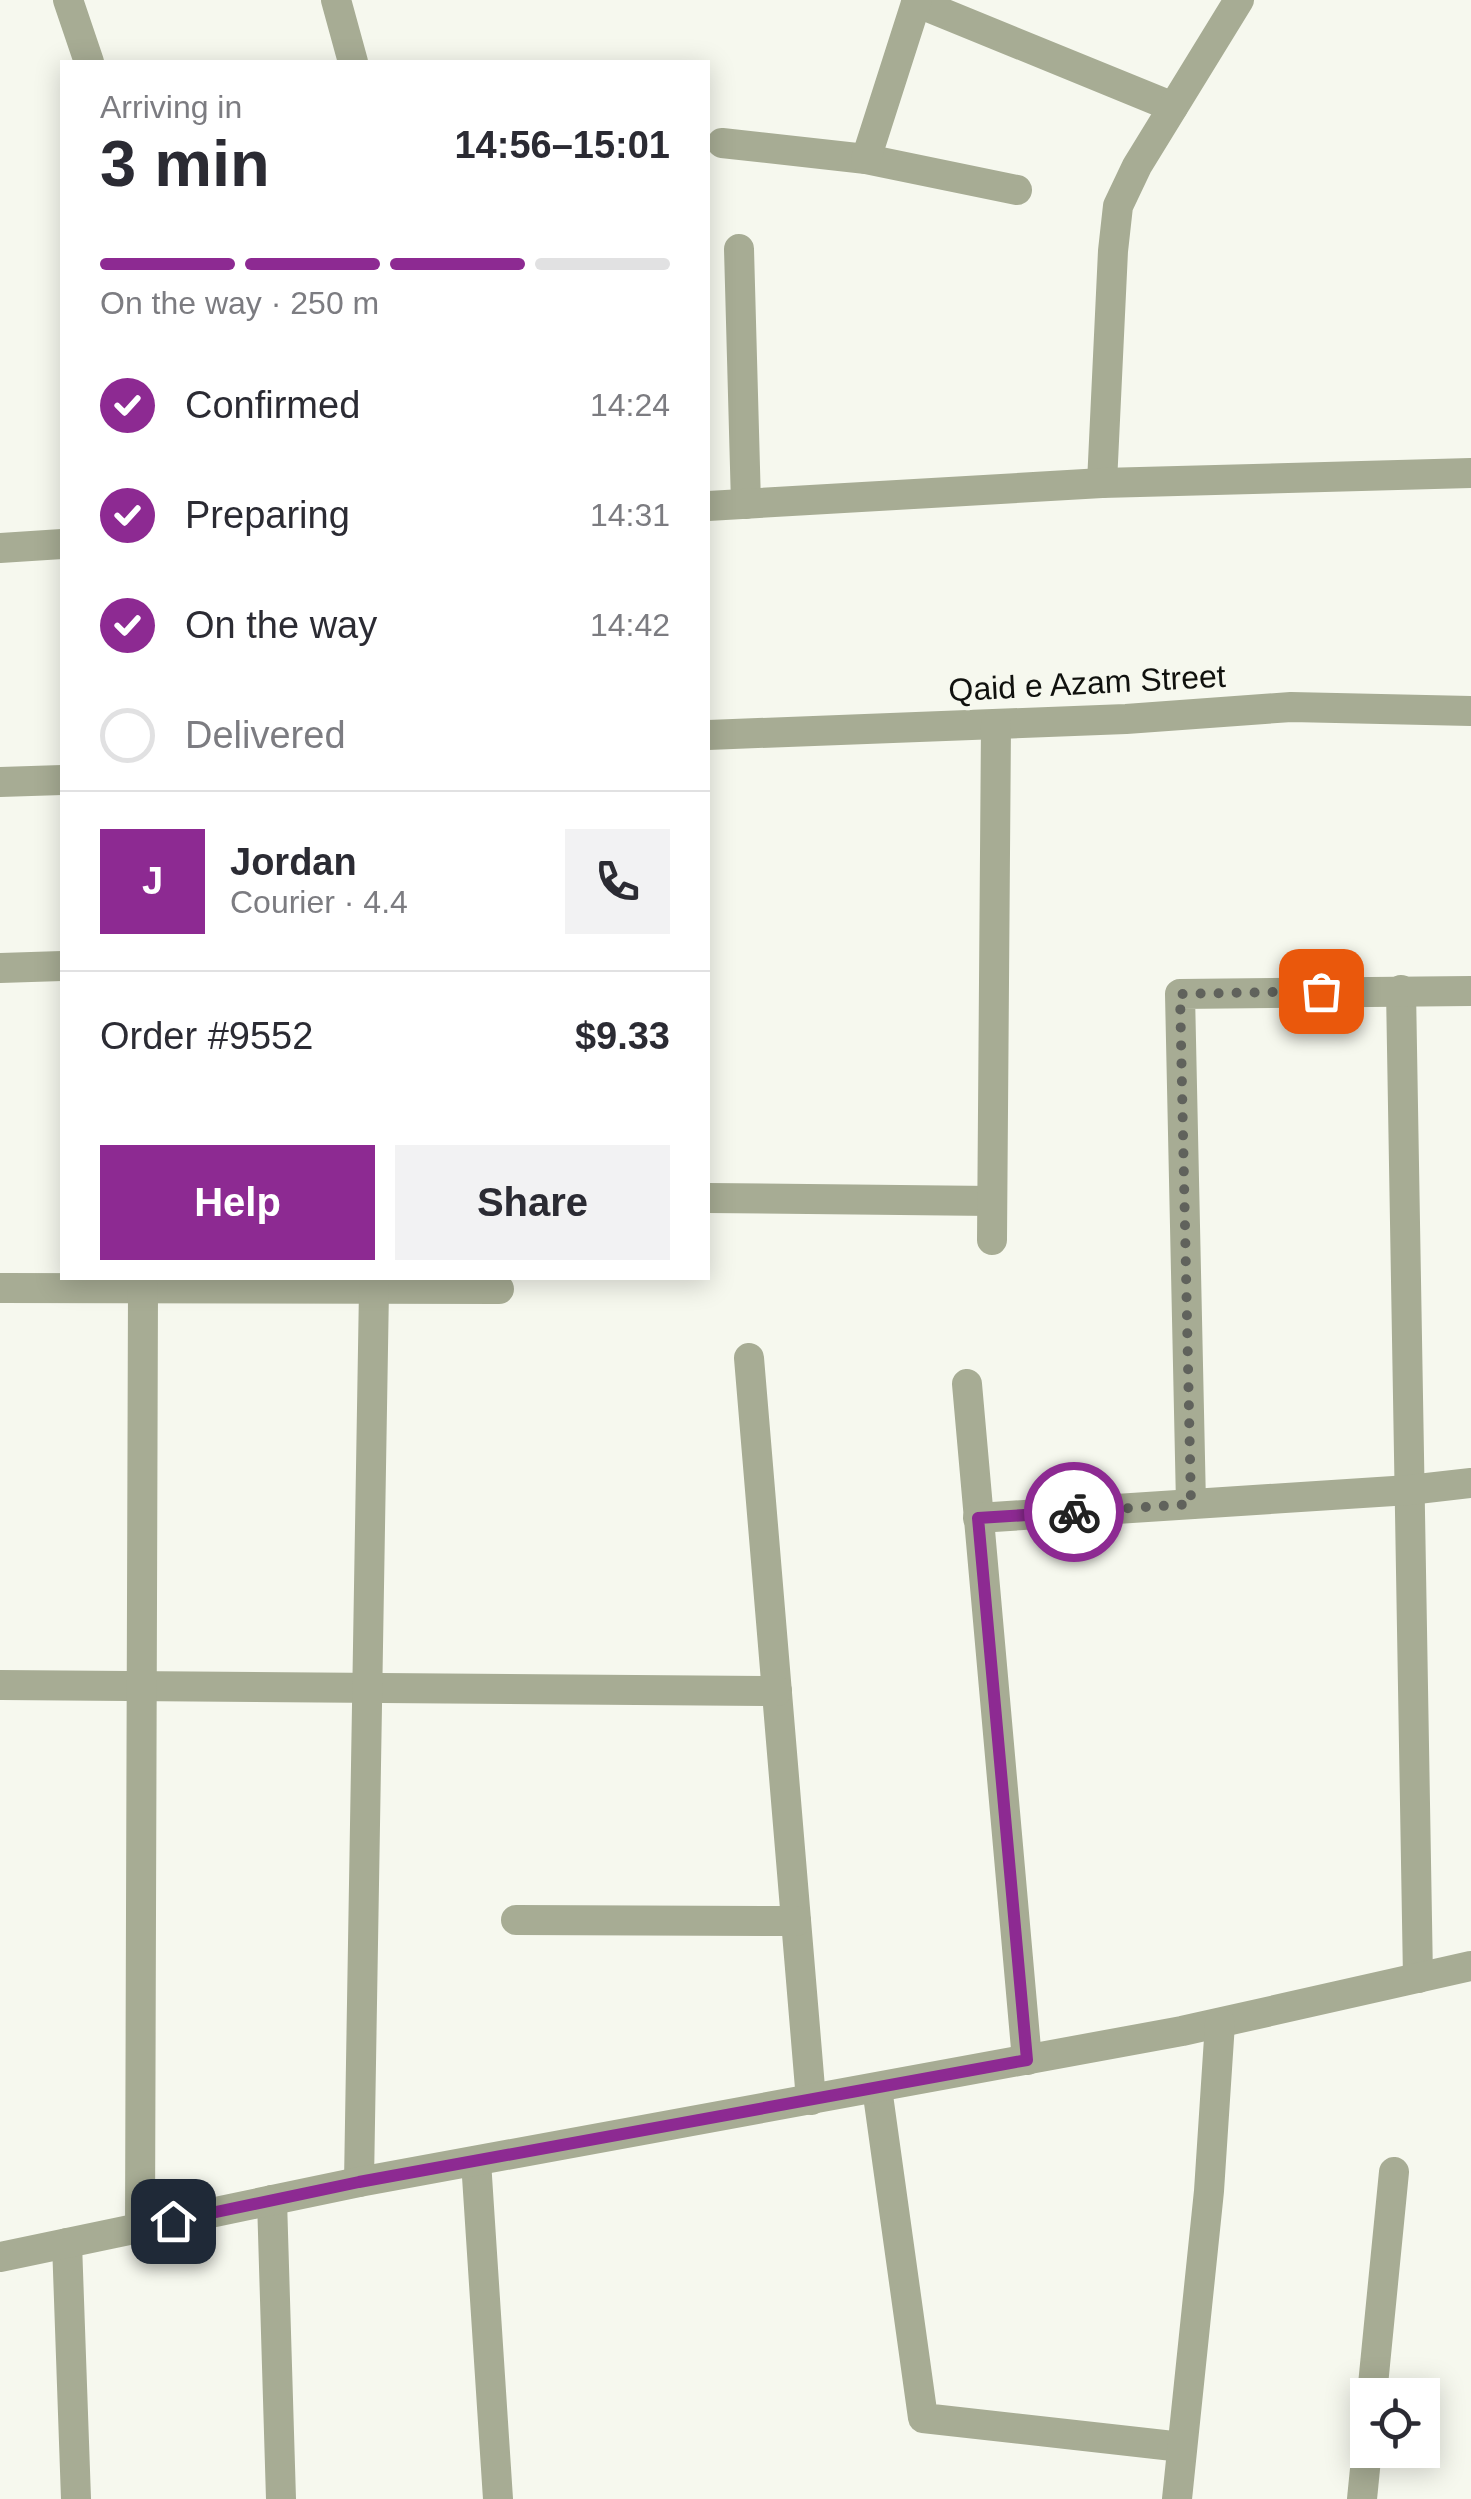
<!DOCTYPE html>
<meta charset="utf-8">
<style>
body{margin:0;font-family:Helvetica,sans-serif;background:#f2f2f3;color:#2b2b33;height:100vh;display:flex;flex-direction:column;font-size:38px;white-space:nowrap}
*{box-sizing:border-box;margin:0}
p{font-size:32px;color:#7c7c81}
.icon{flex:none;width:55px;height:55px;fill:none;stroke:currentColor;stroke-width:2;stroke-linecap:round;stroke-linejoin:round}
.map{position:relative;flex:1;overflow:hidden}
.drawer{position:absolute;left:60px;top:60px;width:650px;height:1220px;display:flex;flex-direction:column;background:#fff;border-radius:0px;box-shadow:0 5px 25px #0003}
.drawer>*{flex:none}
.controls{position:absolute;left:1350px;top:2378px;display:grid;gap:20px}
.controls a{display:grid;place-items:center;width:90px;height:90px;border-radius:0px;background:#fff;box-shadow:0 5px 25px #0003;font-size:50px}
.pin{position:absolute;display:grid;place-items:center;width:85px;height:85px;color:#fff;margin:-42px;border-radius:20px;box-shadow:0 5px 15px #0006}
.courier{position:absolute;display:grid;place-items:center;width:100px;height:100px;margin:-50px;border:8px solid #8d2a92;border-radius:50%;background:#fff;color:#222;box-shadow:0 2px 12px #0007}
.summary em{font-style:normal;font-weight:800}
.summary div{display:flex;flex-direction:column-reverse}
.summary{display:flex;align-items:center;justify-content:space-between;height:170px;padding:0 40px}
h1{font-size:65px;font-weight:800;line-height:75px}
.bar{display:grid;grid-template-columns:repeat(4,1fr);gap:15px 10px;align-content:center;height:120px;padding:0 40px}
.bar i{height:12px;border-radius:8px;background:#e1e1e2}
.bar .on{background:#8d2a92}
.bar p{grid-column:span 4}
.line{display:flex;align-items:center;gap:25px;padding:0 40px;border-top:2px solid #e1e1e2}
.line div{flex:1}
.round{display:grid;place-items:center;flex:none;width:105px;height:105px;border-radius:0px;background:#f2f2f3}
ol{padding:0 40px;list-style:none}
li{display:flex;align-items:center;gap:30px;height:110px}
li p{margin-inline-start:auto}
li .icon{padding:10px;border-radius:50%;background:#8d2a92;color:#fff;stroke-width:4}
li:last-child{color:#7c7c81}
li i{width:55px;height:55px;border:5px solid #e1e1e2;border-radius:50%}
.button{display:flex;gap:20px;margin-top:auto;padding:20px 40px}
.button a{flex:1;height:115px;border-radius:0px;background:#8d2a92;color:#fff;font-size:40px;font-weight:800;line-height:115px;text-align:center}
.button a+a{background:#f2f2f3;color:#2b2b33}
.map>svg:first-child{display:block}
.lines{fill:none;stroke-linecap:round;stroke-linejoin:round}
.minor{stroke:#a7ac94;stroke-width:30}
.done{stroke:#60625c;stroke-width:10;stroke-dasharray:0 18}
.route{stroke:#8d2a92;stroke-width:12}
.labels{text-anchor:middle;stroke-width:8;stroke-linejoin:round;paint-order:stroke}
.street-label{font-size:32px;fill:#10110e;stroke:#f6f8ee}
</style>
<div class="map">
<svg width="1471" height="2499" viewBox="0 0 1471 2499">
<rect width="100%" height="100%" fill="#f6f8ee"/>
<g class="lines">
<g class="minor">
<polyline points="68,0 89,62"/>
<polyline points="336,0 353,62"/>
<polyline points="916,2 1173,107"/>
<polyline points="722,143 866,159 1017,190"/>
<polyline points="866,159 917,0"/>
<polyline points="739,249 746,504"/>
<polyline points="1102,483 1113,251 1118,206 1137,166 1239,0"/>
<polyline points="708,506 1102,483 1471,473"/>
<polyline points="0,548 62,544"/>
<polyline points="708,735 1126,719 1291,707 1471,711"/>
<polyline points="0,782 62,780"/>
<polyline points="0,968 62,966"/>
<polyline points="1401,990 1418,1978"/>
<polyline points="708,1198 992,1201"/>
<polyline points="992,1240 996,724"/>
<polyline points="0,1288 499,1289"/>
<polyline points="749,1358 811,2100"/>
<polyline points="967,1384 1027,2060"/>
<polyline points="1191,1504 1180,994 1471,991"/>
<polyline points="978,1518 1409,1490 1471,1483"/>
<polyline points="0,1685 777,1691"/>
<polyline points="516,1920 796,1921"/>
<polyline points="877,2088 923,2418 1182,2447"/>
<polyline points="476,2161 498,2499"/>
<polyline points="359,2182 374,1289"/>
<polyline points="272,2200 281,2499"/>
<polyline points="140,2228 143,1288"/>
<polyline points="67,2243 76,2499"/>
<polyline points="0,2257 359,2182 1182,2031 1471,1966"/>
<polyline points="1372,2395 1394,2172"/>
<polyline points="1177,2499 1209,2191 1220,2023"/>
<polyline points="1362,2499 1368,2439"/>
</g>
</g>
<g class="lines">
<polyline class="done" points="1074,1512 1191,1504 1180,994 1321,991"/>
<polyline class="route" points="173,2221 359,2182 1027,2060 978,1518 1074,1512"/>
</g>
<g class="labels">
<g class="street-label">
<text transform="translate(1087 683) rotate(-3)" y="11">Qaid e Azam Street</text>
</g>
</g>
</svg>
<div class="controls">
<a><svg class="icon" aria-label="locate" viewBox="0 0 24 24"><circle cx="12" cy="12" r="6"/><path d="M12 2v4M12 18v4M2 12h4M18 12h4"/></svg></a>
</div>
<div class="pin" style="left:1321px;top:991px;background:#ea580c"><svg class="icon" aria-label="bag" viewBox="0 0 24 24"><path d="M5 8h14l-1 12H6zM9 8a3 3 0 0 1 6 0"/></svg></div>
<div class="pin" style="left:173px;top:2221px;background:#1f2937"><svg class="icon" aria-label="home" viewBox="0 0 24 24"><path d="M3 11l9-7 9 7M6 9v11h12V9"/></svg></div>
<div class="courier" style="left:1074px;top:1512px"><svg class="icon" aria-label="bike" viewBox="0 0 24 24"><circle cx="6" cy="16" r="4"/><circle cx="18" cy="16" r="4"/><path d="M6 16l4-8h5l3 8M10 8l3 8H6M13 5h3"/></svg></div>
<section class="drawer">
<div class="summary"><div><h1>3 min</h1><p>Arriving in</p></div><em>14:56–15:01</em></div>
<div class="bar"><i class="on"></i><i class="on"></i><i class="on"></i><i></i><p>On the way · 250 m</p></div>
<ol>
<li><svg class="icon" aria-label="check" viewBox="0 0 24 24"><path d="M5 12l5 5 9-10"/></svg>Confirmed<p>14:24</p></li>
<li><svg class="icon" aria-label="check" viewBox="0 0 24 24"><path d="M5 12l5 5 9-10"/></svg>Preparing<p>14:31</p></li>
<li><svg class="icon" aria-label="check" viewBox="0 0 24 24"><path d="M5 12l5 5 9-10"/></svg>On the way<p>14:42</p></li>
<li><i></i>Delivered</li>
</ol>
<div class="line" style="height:180px"><b class="round" style="background:#8d2a92;color:#fff">J</b><div><b>Jordan</b><p>Courier · 4.4</p></div><a class="round"><svg class="icon" aria-label="phone" viewBox="0 0 24 24"><path d="M5 4h4l2 5-3 2q2 4 5 5l2-3 5 2v4C11 20 4 13 5 4z"/></svg></a></div>
<div class="line" style="height:130px"><div>Order #9552</div><b>$9.33</b></div>
<div class="button"><a>Help</a><a>Share</a></div>
</section>
</div>
